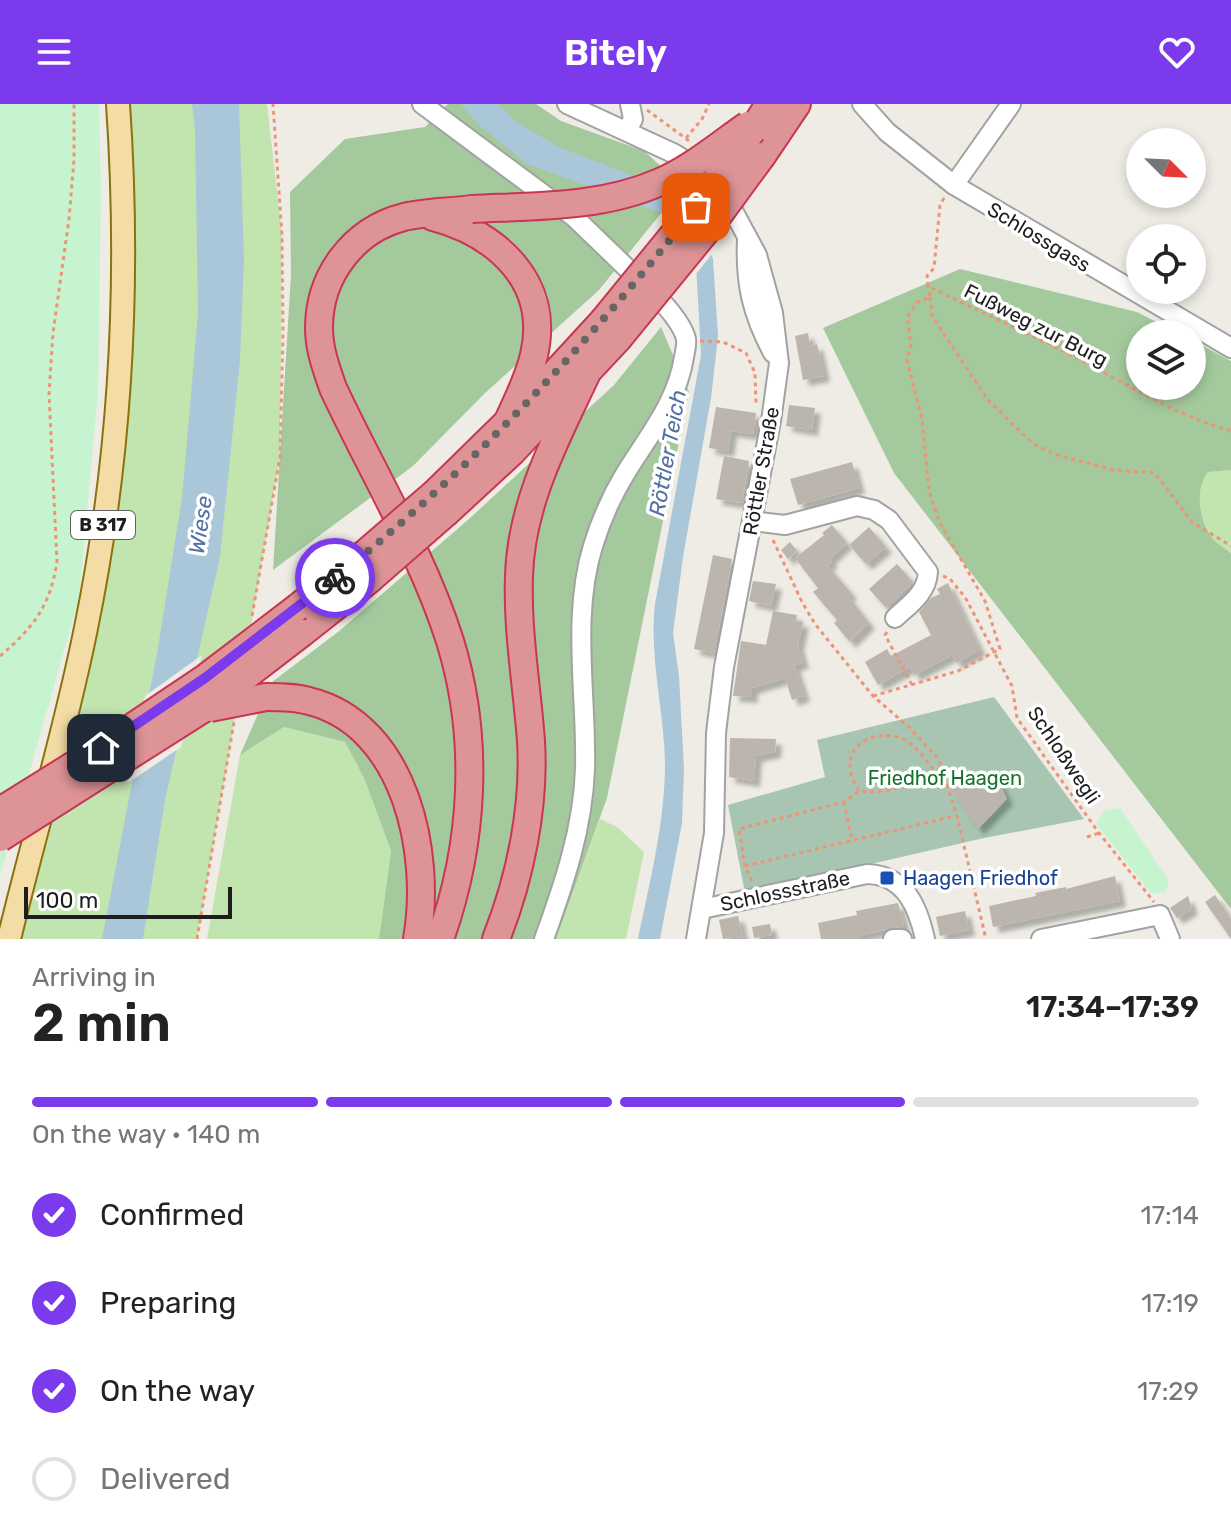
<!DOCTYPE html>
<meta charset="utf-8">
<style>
body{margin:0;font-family:Rubik,sans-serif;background:#f6f6f6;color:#222;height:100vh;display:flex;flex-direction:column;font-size:30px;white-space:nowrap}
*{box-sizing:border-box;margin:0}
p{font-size:26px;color:#767676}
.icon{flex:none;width:44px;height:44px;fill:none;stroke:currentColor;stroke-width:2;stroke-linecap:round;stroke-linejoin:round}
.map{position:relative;height:835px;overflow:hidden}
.details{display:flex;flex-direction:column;background:#fff;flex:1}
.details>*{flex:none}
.needle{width:52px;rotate:114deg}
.fabs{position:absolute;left:1126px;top:24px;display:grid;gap:16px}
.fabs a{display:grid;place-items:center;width:80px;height:80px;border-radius:50%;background:#fff;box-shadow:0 4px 12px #0003;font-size:40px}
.scale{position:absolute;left:24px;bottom:20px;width:208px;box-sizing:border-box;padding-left:8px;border:4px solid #1e1e1e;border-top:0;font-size:22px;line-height:28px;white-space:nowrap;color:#1e1e1e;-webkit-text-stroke:6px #fff;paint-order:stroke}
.pin{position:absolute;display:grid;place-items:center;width:68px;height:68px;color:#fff;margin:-34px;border-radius:16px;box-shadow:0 4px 12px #0006}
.courier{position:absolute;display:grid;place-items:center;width:80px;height:80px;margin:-40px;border:6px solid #7c3aed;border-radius:50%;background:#fff;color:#222;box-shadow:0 2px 10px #0007}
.head em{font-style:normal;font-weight:600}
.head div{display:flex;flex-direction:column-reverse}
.head{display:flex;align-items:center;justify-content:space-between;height:136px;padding:0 32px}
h1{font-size:52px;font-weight:600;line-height:60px}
.bar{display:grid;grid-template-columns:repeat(4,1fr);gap:12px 8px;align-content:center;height:96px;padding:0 32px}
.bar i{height:10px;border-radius:6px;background:#e0e0e0}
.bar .current{background:#7c3aed}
.bar p{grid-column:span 4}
ol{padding:0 32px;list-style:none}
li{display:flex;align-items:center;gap:24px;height:88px}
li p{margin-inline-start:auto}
li .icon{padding:8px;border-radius:50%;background:#7c3aed;color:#fff;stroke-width:4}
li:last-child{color:#767676}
li i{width:44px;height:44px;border:4px solid #e0e0e0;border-radius:50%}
header{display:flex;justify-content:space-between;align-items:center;height:104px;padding:0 32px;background:#7c3aed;color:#fff;font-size:36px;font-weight:600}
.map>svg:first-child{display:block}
.grass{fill:#c2e4af}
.forest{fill:#a4c99d}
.cemetery{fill:#a8c5b1}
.park{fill:#c6f4d0}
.water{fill:#a9c7d8}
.pier{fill:#eeece5}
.building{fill:#bbb5ae;filter:url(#shadow)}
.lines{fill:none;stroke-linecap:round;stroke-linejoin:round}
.minor-casing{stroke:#a2a2a2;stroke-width:22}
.major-casing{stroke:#8a720e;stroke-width:26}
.highway-casing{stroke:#c93553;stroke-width:30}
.path{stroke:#ed9477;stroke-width:3;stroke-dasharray:4 4;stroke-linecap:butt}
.minor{stroke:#fff;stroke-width:18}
.major{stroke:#f3dca5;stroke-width:22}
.highway{stroke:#de9497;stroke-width:26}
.highway-bridge-casing{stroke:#c93553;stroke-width:30;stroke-linecap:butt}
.highway-bridge{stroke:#de9497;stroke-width:26}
.done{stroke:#676664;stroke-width:8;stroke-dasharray:0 14.4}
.route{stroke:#7c3aed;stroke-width:10}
.transit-dot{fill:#1a4fb4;stroke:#fff;stroke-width:3}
.labels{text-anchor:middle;stroke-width:7;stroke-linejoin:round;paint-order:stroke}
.shield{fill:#fff;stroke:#626262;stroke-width:2}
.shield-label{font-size:18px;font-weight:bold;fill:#1e1e1e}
.street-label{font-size:20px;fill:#1e1e1e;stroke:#fff}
.park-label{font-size:20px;fill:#16722a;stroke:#fff}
.transit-label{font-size:20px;fill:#164399;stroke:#fff;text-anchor:start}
.water-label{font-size:22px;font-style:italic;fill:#5371a5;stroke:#fff}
</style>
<header><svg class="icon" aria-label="menu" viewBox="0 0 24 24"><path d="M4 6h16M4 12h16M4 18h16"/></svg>Bitely<svg class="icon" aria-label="heart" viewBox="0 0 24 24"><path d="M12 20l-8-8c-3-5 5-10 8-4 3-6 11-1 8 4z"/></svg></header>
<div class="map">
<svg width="1231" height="835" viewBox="0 0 1231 835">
<defs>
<filter id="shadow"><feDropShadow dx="6" dy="6" stdDeviation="2" flood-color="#0004"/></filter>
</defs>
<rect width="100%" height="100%" fill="#eeece5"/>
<g class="grass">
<path d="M130,0h137l15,131 -2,222 -83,482h-176c31,-115 64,-230 84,-347 26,-158 38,-328 25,-488z"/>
<path d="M1231,366v83c-5,-4 -12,-8 -16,-12 -16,-18 -21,-51 -7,-69z"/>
<polygon points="284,623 345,638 364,674 391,747 379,835 207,835 240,651"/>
<polygon points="600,715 617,723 644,748 626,835 556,835"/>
</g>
<g class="forest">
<polygon points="448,0 536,0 561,17 644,47 683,82 599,186 485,289 413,362 273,466 291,170 290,88 345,35 425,23"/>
<path d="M960,165l177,43 43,22h-40v52h52v-46l39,21v109l-23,2c-14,18 -9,52 7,69 4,4 11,8 16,12v356l-337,-436 -71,-145z"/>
<polygon points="661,223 689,288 607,694 556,835 379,835 391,747 364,674 345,638 284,623 240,651 272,578 338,528 469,415 614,281"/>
</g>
<polygon class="cemetery" points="994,593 1084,715 984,734 745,789 728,701 825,673 817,636"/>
<g class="park">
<polygon points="0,0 99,0 101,91 98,288 79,494 0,772"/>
<polygon points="1120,704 1169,777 1166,788 1152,790 1096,720 1104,707"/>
</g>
<g class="water">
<polygon points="192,0 239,0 244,155 240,256 220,453 165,696 143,835 102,835 158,544 182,394 198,209 195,25"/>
<path d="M461,0h37l15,15 43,27 75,29 38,19 31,27 13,38 5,77 -7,62 -28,159 -10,76 6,43 5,93 -2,54 -22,116h-22c12,-58 27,-117 27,-176 -1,-54 -16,-105 -10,-159l46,-249 -5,-90 -8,-21 -21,-29 -140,-51 -49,-40z"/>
</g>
<g class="pier">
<polygon points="680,94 704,116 715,146 693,174 684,142 665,114"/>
<polygon points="202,551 181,643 128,679 145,592"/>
</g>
<g class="building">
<polygon points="808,229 810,242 817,240 824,272 803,276 795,232"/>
<polygon points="789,301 815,304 812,326 786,322"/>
<polygon points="716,303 756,309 753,330 731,327 728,347 709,344"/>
<polygon points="724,352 749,357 742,399 716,395"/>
<polygon points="852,358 859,384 798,401 790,375"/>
<polygon points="832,421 847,439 830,454 832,458 827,461 851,489 848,492 869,519 850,538 834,519 837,516 813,488 818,484 795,454 824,431 822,429"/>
<polygon points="869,423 886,443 866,460 849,441"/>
<polygon points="790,438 797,447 788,455 781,446"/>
<polygon points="713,451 732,455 714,549 694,545"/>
<polygon points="897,460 913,478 886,504 869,485"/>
<polygon points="753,477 776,480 771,502 749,497"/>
<polygon points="948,479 980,546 956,559 952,551 914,571 910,563 878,581 865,558 887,545 891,552 931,531 919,508 931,494 940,490 937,485"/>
<polygon points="773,507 797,511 796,517 803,518 798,541 803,559 794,561 804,592 792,596 785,574 752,584 752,593 733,592 741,537 766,541"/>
<polygon points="730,634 776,635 775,648 756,652 754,677 729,673"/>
<polygon points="980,669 984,680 998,676 1007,695 978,725 952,687 961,672"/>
<polygon points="1115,772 1120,797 993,823 989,802 1036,792 1035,789 1066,783 1066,785"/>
<polygon points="1215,791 1231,815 1231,835 1205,798"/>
<polygon points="1188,792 1192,805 1177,814 1170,804"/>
<polygon points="898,799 904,822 861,831 861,835 821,835 818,819 857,811 856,807"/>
<polygon points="965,807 969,826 940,832 936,813"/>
<polygon points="738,812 743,833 723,835 719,816"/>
<polygon points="770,820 772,831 754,834 752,823"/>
</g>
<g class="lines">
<defs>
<g id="minor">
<path d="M422,0l152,113 89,86c9,10 20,23 23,36 1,6 -1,12 -2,18 -7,46 -36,79 -59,117 -14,23 -24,46 -32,72 -22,71 -6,150 -8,223 -2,59 -21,115 -41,170"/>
<polyline points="567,0 675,50 700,66"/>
<polyline points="862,0 887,28 954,81 1231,244"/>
<polyline points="627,27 633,15 630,0"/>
<polyline points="954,81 1011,0"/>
<path d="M747,136c-2,43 5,74 26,113"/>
<path d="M752,417l33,4 72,-19 17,4 15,10 39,52c-1,21 -19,33 -33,46"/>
<path d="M702,805l165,-35c38,1 51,33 58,65"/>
<polyline points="696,835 714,729 716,629 724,563 771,317 779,259 773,209 757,151 724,90"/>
<polyline points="893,835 902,835"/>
<polyline points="1041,835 1160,811 1170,835"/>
</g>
<path id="major" d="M9,835c25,-104 56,-206 77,-311 35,-171 44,-350 32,-524"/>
<g id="highway">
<polyline points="752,27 769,0"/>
<polyline points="762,52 797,0"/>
<path d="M433,113c64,17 118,65 101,138 -5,23 -17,46 -27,68"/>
<polyline points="436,388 534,292 603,217"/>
<polyline points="447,408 511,349 618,235"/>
<polyline points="298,503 363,451"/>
<polyline points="302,529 369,476"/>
<path d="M266,593c14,0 29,0 43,4 97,24 123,153 108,238"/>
<path d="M440,835c34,-95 40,-201 10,-298 -28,-88 -78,-169 -117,-253 -7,-20 -14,-39 -14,-60 0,-52 34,-98 85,-111 21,-5 46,-5 68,-8"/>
<path d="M496,835c24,-60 39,-132 35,-198 -4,-54 -14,-110 -12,-165 2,-73 37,-137 67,-201"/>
</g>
</defs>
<use href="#minor" class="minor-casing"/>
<use href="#major" class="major-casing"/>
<use href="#highway" class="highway-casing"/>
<g class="path">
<polyline points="647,6 692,39"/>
<polyline points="686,34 702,15 709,0"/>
<path d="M944,94l-4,7 -6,63 -7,8 1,10c51,26 103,48 154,75 49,25 95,55 149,70"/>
<polyline points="930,193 932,212 987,295 1032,339 1054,350 1113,366 1155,369 1192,418 1231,442"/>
<polyline points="700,237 723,238 746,249 755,269 756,300"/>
<polyline points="773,436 802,498 815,520 873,592 910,624 939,656 957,712 986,835"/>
<polyline points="943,472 950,475 965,493 1012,582 1017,614 1099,729 1154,798"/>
<polyline points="252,512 280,353 283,230 282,131 273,0"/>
<polyline points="887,528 885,531 912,581"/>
<path d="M0,552c34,-29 50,-50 57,-94l-8,-168 4,-61 16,-114 5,-59v-56"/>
<polyline points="873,592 958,567 1000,545 985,497 939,417 929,387 922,315 907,256 911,240 907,213 918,198 930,193 928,182"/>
<path d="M934,667c-23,16 -48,23 -75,20 -4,-7 -9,-16 -9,-24 -2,-29 36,-39 57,-26 12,7 28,32 38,43"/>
<polyline points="844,698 852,737"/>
<polyline points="1087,733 1099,729"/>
<polyline points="745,762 955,712"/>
<polyline points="752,777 745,762 739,725 844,698 858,688"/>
<polyline points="197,835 234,618"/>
</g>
<use href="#minor" class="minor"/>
<use href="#major" class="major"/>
<use href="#highway" class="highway"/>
<defs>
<g id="highway-bridge">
<path d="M472,105c63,-3 129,-1 188,-27 31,-13 60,-38 88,-57"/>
<polyline points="603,217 696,103 752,27"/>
<polyline points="618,235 712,120 762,52"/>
<polyline points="363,451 436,388"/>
<polyline points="369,476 447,408"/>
<polyline points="210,604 266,593"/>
<polyline points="0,707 101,644 205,574 298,503"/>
<polyline points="0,734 203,605 302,529"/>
</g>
</defs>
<use href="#highway-bridge" class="highway-bridge-casing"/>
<use href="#highway-bridge" class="highway-bridge"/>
</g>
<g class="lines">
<path class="done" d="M335,474c136,-108 254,-235 361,-371"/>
<polyline class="route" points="101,644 205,574 335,474"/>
</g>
<rect class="transit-dot" x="879" y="766" width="16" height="16" rx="4"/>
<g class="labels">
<rect class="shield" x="71" y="407" width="64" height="28" rx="6"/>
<g class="shield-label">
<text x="103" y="427">B 317</text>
</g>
<g class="street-label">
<text transform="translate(1039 133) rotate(31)" y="7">Schlossgass</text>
<text transform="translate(1036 221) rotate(27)" y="7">Fußweg zur Burg</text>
<text transform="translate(761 367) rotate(-80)" y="7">Röttler Straße</text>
<text transform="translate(1064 651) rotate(56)" y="7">Schloßwegli</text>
<text transform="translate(785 787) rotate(-12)" y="7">Schlossstraße</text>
</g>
<g class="park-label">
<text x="945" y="681">Friedhof Haagen</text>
</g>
<g class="transit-label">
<text x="903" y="781">Haagen Friedhof</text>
</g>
<g class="water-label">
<text transform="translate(667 349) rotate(-80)" y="8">Röttler Teich</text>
<text transform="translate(200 421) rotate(-82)" y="8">Wiese</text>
</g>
</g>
</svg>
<div class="fabs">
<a><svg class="needle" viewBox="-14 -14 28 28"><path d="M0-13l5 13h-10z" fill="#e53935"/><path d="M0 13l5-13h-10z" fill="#767676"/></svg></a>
<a><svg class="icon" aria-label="locate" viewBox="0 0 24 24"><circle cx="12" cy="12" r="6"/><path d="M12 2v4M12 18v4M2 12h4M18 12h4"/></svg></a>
<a><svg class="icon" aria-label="layers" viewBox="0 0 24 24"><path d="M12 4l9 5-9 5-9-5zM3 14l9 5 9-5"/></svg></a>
</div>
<div class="scale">100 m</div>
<div class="pin" style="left:696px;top:103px;background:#ea580c"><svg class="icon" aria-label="bag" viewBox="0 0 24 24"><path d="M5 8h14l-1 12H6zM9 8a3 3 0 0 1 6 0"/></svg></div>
<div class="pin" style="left:101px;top:644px;background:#1f2937"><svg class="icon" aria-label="home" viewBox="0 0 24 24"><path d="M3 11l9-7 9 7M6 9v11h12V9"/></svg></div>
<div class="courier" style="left:335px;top:474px"><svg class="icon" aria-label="bike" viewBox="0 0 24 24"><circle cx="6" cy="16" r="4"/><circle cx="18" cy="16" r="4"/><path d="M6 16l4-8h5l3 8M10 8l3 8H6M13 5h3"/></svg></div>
</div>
<section class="details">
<div class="head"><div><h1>2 min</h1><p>Arriving in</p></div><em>17:34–17:39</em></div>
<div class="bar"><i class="current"></i><i class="current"></i><i class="current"></i><i></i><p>On the way · 140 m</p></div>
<ol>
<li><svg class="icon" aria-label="check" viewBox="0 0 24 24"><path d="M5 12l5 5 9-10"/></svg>Confirmed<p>17:14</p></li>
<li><svg class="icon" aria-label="check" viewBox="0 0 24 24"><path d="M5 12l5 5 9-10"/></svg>Preparing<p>17:19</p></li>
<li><svg class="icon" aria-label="check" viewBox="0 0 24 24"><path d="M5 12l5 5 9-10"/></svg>On the way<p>17:29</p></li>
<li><i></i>Delivered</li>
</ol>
</section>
